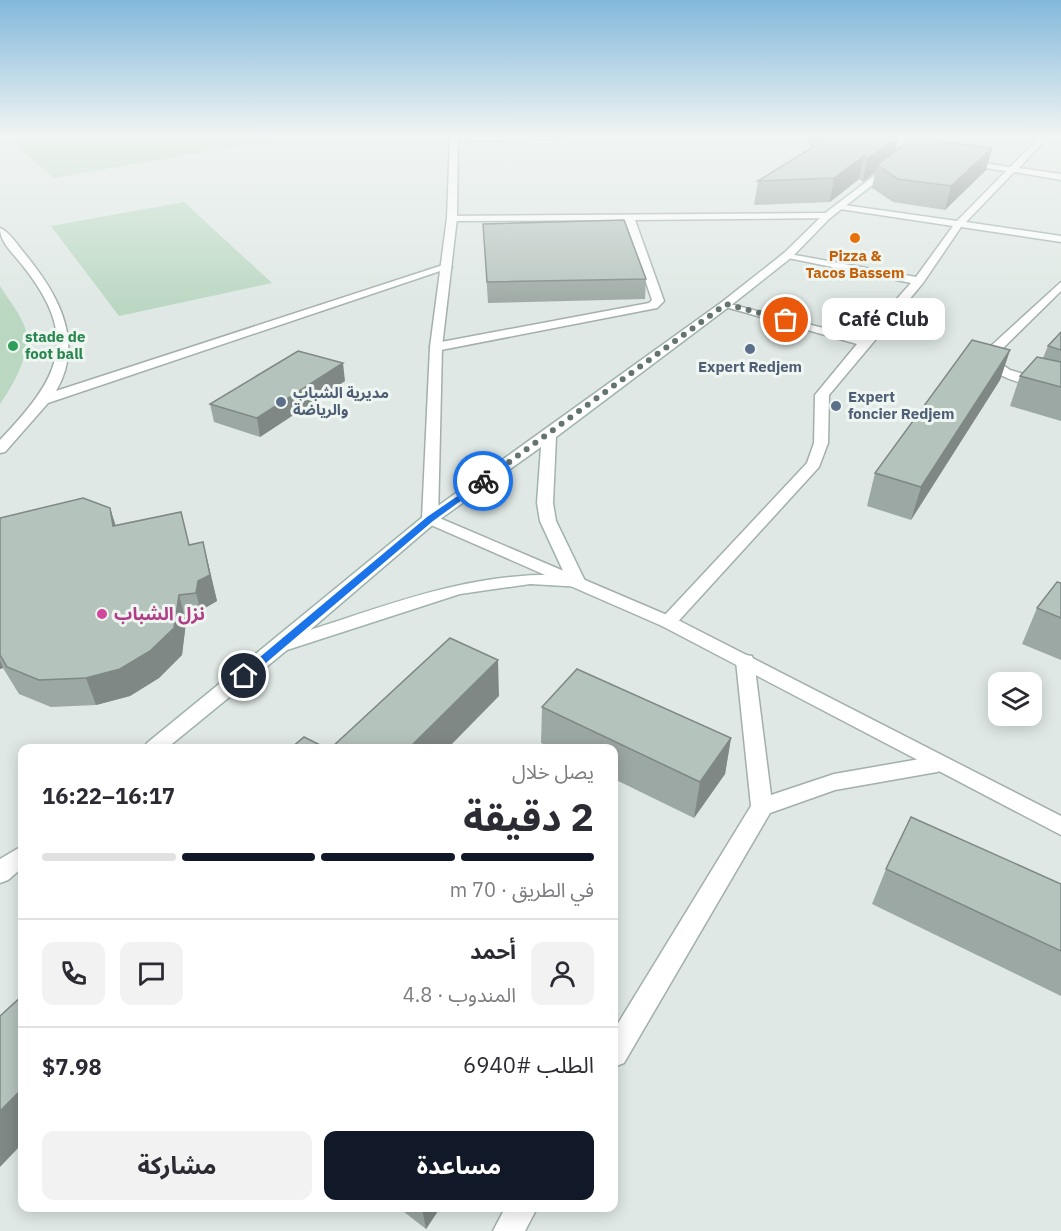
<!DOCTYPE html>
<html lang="ar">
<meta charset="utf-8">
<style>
body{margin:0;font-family:"IBM Plex Sans","Noto Sans Arabic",sans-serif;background:#f2f2f3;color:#2b2b33;direction:rtl;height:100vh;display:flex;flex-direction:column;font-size:22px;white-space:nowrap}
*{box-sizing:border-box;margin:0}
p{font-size:20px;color:#7c7c81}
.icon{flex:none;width:33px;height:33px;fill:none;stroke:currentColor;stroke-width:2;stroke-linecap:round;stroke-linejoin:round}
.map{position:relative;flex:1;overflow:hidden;direction:ltr}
.sheet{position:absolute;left:18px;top:744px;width:600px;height:468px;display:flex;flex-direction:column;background:#fff;border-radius:12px;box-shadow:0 3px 15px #0003;direction:rtl}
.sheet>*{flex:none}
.buttons{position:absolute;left:988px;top:672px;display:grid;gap:12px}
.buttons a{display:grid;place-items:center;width:54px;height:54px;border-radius:12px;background:#fff;box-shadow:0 3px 15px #0003;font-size:30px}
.pin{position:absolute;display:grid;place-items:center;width:51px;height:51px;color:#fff;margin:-26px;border:3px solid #fff;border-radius:50%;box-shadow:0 2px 6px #0007}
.courier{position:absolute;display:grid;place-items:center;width:60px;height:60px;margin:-30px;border:4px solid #1a73e8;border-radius:50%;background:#fff;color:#222;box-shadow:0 2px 8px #0007}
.bubble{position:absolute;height:42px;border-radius:12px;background:#fff;box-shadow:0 3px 15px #0003;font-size:20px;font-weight:700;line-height:42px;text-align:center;direction:rtl}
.summary em{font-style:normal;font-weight:700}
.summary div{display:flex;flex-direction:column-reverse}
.summary{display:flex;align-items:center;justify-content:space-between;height:102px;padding:0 24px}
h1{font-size:39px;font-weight:700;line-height:45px}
.bar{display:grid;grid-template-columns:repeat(4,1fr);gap:9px 6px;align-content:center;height:72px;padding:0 24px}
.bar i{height:8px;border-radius:4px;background:#e1e1e2}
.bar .current{background:#111827}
.bar p{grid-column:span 4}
.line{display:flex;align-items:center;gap:15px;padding:0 24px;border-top:2px solid #e1e1e2}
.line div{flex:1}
.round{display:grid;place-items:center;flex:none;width:63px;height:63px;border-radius:12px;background:#f2f2f3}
.primary-button{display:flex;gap:12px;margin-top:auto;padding:12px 24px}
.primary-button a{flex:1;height:69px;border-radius:12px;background:#111827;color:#fff;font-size:24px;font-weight:700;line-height:69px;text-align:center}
.primary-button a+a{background:#f2f2f3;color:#2b2b33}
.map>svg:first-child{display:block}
.green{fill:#bad7c2}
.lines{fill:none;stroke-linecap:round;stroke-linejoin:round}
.service-casing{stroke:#a3afab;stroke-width:3}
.minor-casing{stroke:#a3afab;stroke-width:3}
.tertiary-casing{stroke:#a3afab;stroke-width:3}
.secondary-casing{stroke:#a0b3ac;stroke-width:3}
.service{fill:#fff;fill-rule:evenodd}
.minor{fill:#fff;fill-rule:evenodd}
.tertiary{fill:#fff;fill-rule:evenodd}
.secondary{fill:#fff;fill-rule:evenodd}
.wall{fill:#9ca8a3}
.shaded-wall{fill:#7f8884}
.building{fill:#b5c3bd;stroke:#7f8884;stroke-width:1.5}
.route{fill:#1a73e8}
.done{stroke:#647470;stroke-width:6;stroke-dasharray:0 10.8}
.food-dot{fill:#e8710a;stroke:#eff6f2;stroke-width:2}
.leisure-dot{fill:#2e9e5b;stroke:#eff6f2;stroke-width:2}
.service-dot{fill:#5c6f8a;stroke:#eff6f2;stroke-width:2}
.hotel-dot{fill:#d1479c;stroke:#eff6f2;stroke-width:2}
.labels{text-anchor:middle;stroke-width:6;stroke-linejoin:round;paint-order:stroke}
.far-food-label{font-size:15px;font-weight:bold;fill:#c56008;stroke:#eff6f2}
.far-leisure-label{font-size:15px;font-weight:bold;fill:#27864d;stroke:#eff6f2;text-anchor:start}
.far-service-label{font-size:15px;font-weight:bold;fill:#4e5e75;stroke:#eff6f2;text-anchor:start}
.hotel-label{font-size:18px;font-weight:bold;fill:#b23c85;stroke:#eff6f2;text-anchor:start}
</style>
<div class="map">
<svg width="1061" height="1231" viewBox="0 0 1061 1231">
<rect width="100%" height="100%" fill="#dfe8e4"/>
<g class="green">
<polygon points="44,137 290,137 53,178 13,142"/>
<polygon points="184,202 272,283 119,316 51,226"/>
<path d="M0,286c8,13 22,30 26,45 6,22 -14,56 -26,73z"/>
</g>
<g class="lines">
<defs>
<g id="service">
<polygon points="453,137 562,137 558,139 450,141"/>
<polygon points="827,213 832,216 830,218 635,220 664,301 657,308 436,351 430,347 436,343 649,303 652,300 625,220 452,221 449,220 449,216"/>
<path d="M0,228c10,4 18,18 25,26 33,40 60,88 31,137l387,-126 9,2 -404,136 -43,49 -5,1v-13c58,-61 82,-100 23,-174 -9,-12 -23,-23 -23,-38z"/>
</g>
<g id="minor">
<polygon points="450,137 458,137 457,218 442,347 438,519 430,524 422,519 430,347 447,218"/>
<polygon points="1040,137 1048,137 1019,168 1061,174 1061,180 1014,172 966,222 1061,236 1061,242 961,227 923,283 829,395 828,443 819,467 674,626 662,626 659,622 662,618 807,463 814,443 815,395 857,344 722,306 722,302 862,338 911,283 788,258 784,257 784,253 916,277 953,226 840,209 837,208 837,204 957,221 1006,171 965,165 962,160 1010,167"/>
<path d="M1061,282v9l-68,67 17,12 51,15v8c-21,-5 -74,-15 -81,-36l2,-3z"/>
<polygon points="745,655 752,656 754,661 771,795 834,774 937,756 944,758 948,764 944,770 937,772 835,790 770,813 624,1063 614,1067 614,1030 751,806 736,661 738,656"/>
<polygon points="505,1208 537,1208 525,1231 493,1231"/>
</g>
<polygon id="tertiary" points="430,514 674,618 1061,816 1061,835 662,626 424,522 422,519"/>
<g id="secondary">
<path d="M925,137h9l-104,81 -38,39 -62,49 -174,131 -3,66 3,18 30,62 -3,4 -53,-3 -70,10 -173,56 -120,98h-23l3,-5 277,-227 298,-214 62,-49 40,-39zM541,447l-4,56 3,18 25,54c-93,-3 -168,27 -255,55l126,-108z"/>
<polygon points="22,846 22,868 8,880 0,883 0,859"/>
</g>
</defs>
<use href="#service" class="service-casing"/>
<use href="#minor" class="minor-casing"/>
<use href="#tertiary" class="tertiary-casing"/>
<use href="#secondary" class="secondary-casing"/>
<use href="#service" class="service"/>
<use href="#minor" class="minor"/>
<use href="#tertiary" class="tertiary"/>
<use href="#secondary" class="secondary"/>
</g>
<g class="wall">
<polygon points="808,137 898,137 895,151 992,148 986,170 945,210 893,202 872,188 875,172 863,182 859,179 830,202 754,205 758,181 812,147 807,143"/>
<polygon points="483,224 646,279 645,299 488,303"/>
<polygon points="1061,332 1061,421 1010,406 1020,376 1043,358 1048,346"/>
<polygon points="1010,350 1000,380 911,520 867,506 875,473"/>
<polygon points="345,381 260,437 214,422 210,404"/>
<polygon points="110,508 116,526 189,545 203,542 217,601 205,608 203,620 186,622 182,655 159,678 130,696 96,705 51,707 19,694 3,668 0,669 0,551"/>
<polygon points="1061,583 1061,660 1022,644 1037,608"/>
<polygon points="542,707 731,738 725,774 694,818 614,779 614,748 552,748 541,743"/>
<polygon points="886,869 1061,884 1061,996 872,904"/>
<polygon points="399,1208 440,1208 426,1229"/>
</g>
<g class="shaded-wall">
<polygon points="898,137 894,158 877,165 875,172 863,182 867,159"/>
<polygon points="992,148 986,170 945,210 951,186"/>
<polygon points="864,156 859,179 830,202 834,178"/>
<polygon points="1010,350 1000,380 911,520 921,487"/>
<polygon points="343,363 345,381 260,437 257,418"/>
<polygon points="110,508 118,534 113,526"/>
<polygon points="203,542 217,601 205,608 203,620 196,593"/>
<polygon points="179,595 186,622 182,655 159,678 130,696 96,705 86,678"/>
<polygon points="0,660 3,668 0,669"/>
<polygon points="498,660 499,696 448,748 409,748"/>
<polygon points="731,738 725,774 694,818 700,782"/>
<polygon points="22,1089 22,1144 0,1167 0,1111"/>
<polygon points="422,1208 440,1208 426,1229"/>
</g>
<g class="building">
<polygon points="829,137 898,137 867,159 864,156 834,178 758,181"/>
<polygon points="913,138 992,148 951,186 898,179 877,165"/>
<polygon points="624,220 646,279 487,282 483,224"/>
<polygon points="1061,332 1061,350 1048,346"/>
<polygon points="972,340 1010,350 921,487 875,473"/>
<polygon points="298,351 343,363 257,418 210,404"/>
<polygon points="1037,357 1061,362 1061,387 1020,376"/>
<polygon points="83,498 110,508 113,526 181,512 189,545 203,542 210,575 198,581 196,593 179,595 174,628 150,651 120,669 86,678 39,680 7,667 0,655 0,518"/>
<polygon points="1057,582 1061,583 1061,618 1037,608"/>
<polygon points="450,638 498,660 409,748 331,748"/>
<polygon points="577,669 731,738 700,782 542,707"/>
<polygon points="304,737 326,748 291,748"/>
<polygon points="911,817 1061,884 1061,951 886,869"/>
<polygon points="22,996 22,1089 0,1111 0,1016"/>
</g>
<linearGradient id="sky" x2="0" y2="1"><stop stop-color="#83b8db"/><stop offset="0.44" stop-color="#f1f5f3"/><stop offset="1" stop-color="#f1f5f3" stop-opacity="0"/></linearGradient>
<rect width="1061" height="309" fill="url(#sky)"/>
<polygon class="route" points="481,480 488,481 433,521 248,678 241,678 241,673 427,517"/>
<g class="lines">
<polyline class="done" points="483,481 726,304 786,320"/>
</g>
<circle class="food-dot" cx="855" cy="238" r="6"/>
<circle class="leisure-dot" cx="13" cy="346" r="6"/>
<g class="service-dot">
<circle cx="750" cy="349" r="6"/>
<circle cx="281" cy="402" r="6"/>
<circle cx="836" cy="406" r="6"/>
</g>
<circle class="hotel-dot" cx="102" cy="614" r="6"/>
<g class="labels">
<g class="far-food-label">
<text x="855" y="261">Pizza &amp;<tspan x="855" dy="17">Tacos Bassem</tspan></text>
</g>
<g class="far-leisure-label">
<text x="25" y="342">stade de<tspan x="25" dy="17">foot ball</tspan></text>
</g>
<g class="far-service-label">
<text x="750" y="372" text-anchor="middle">Expert Redjem</text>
<text x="293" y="398">مديرية الشباب<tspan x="293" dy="17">والرياضة</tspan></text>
<text x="848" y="402">Expert<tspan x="848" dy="17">foncier Redjem</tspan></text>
</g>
<g class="hotel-label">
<text x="114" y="620">نزل الشباب</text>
</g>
</g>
</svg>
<div class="buttons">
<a><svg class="icon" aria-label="layers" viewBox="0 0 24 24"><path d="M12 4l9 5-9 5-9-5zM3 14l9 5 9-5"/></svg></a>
</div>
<div class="pin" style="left:786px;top:320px;background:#ea580c"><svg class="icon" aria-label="bag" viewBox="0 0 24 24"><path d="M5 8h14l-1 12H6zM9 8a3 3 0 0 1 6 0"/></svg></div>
<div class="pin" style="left:244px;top:676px;background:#1f2937"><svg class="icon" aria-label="home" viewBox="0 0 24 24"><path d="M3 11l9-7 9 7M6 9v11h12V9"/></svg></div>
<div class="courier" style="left:483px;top:481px"><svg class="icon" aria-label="bike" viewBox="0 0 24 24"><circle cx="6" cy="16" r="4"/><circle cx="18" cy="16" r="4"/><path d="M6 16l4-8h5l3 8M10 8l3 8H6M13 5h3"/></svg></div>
<div class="bubble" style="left:822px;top:298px;width:123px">Café Club</div>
<section class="sheet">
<div class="summary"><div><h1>2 دقيقة</h1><p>يصل خلال</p></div><em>16:17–16:22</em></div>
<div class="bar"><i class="current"></i><i class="current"></i><i class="current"></i><i></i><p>في الطريق · 70 m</p></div>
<div class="line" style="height:108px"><a class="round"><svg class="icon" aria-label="person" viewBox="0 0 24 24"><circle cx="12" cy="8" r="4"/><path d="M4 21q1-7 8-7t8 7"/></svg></a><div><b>أحمد</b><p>المندوب · 4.8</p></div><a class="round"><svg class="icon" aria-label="chat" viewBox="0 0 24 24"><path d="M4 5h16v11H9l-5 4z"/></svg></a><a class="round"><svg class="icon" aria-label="phone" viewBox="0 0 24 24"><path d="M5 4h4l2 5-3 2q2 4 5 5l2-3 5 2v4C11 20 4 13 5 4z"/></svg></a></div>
<div class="line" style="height:78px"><div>الطلب #6940</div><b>$7.98</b></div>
<div class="primary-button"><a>مساعدة</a><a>مشاركة</a></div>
</section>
</div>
